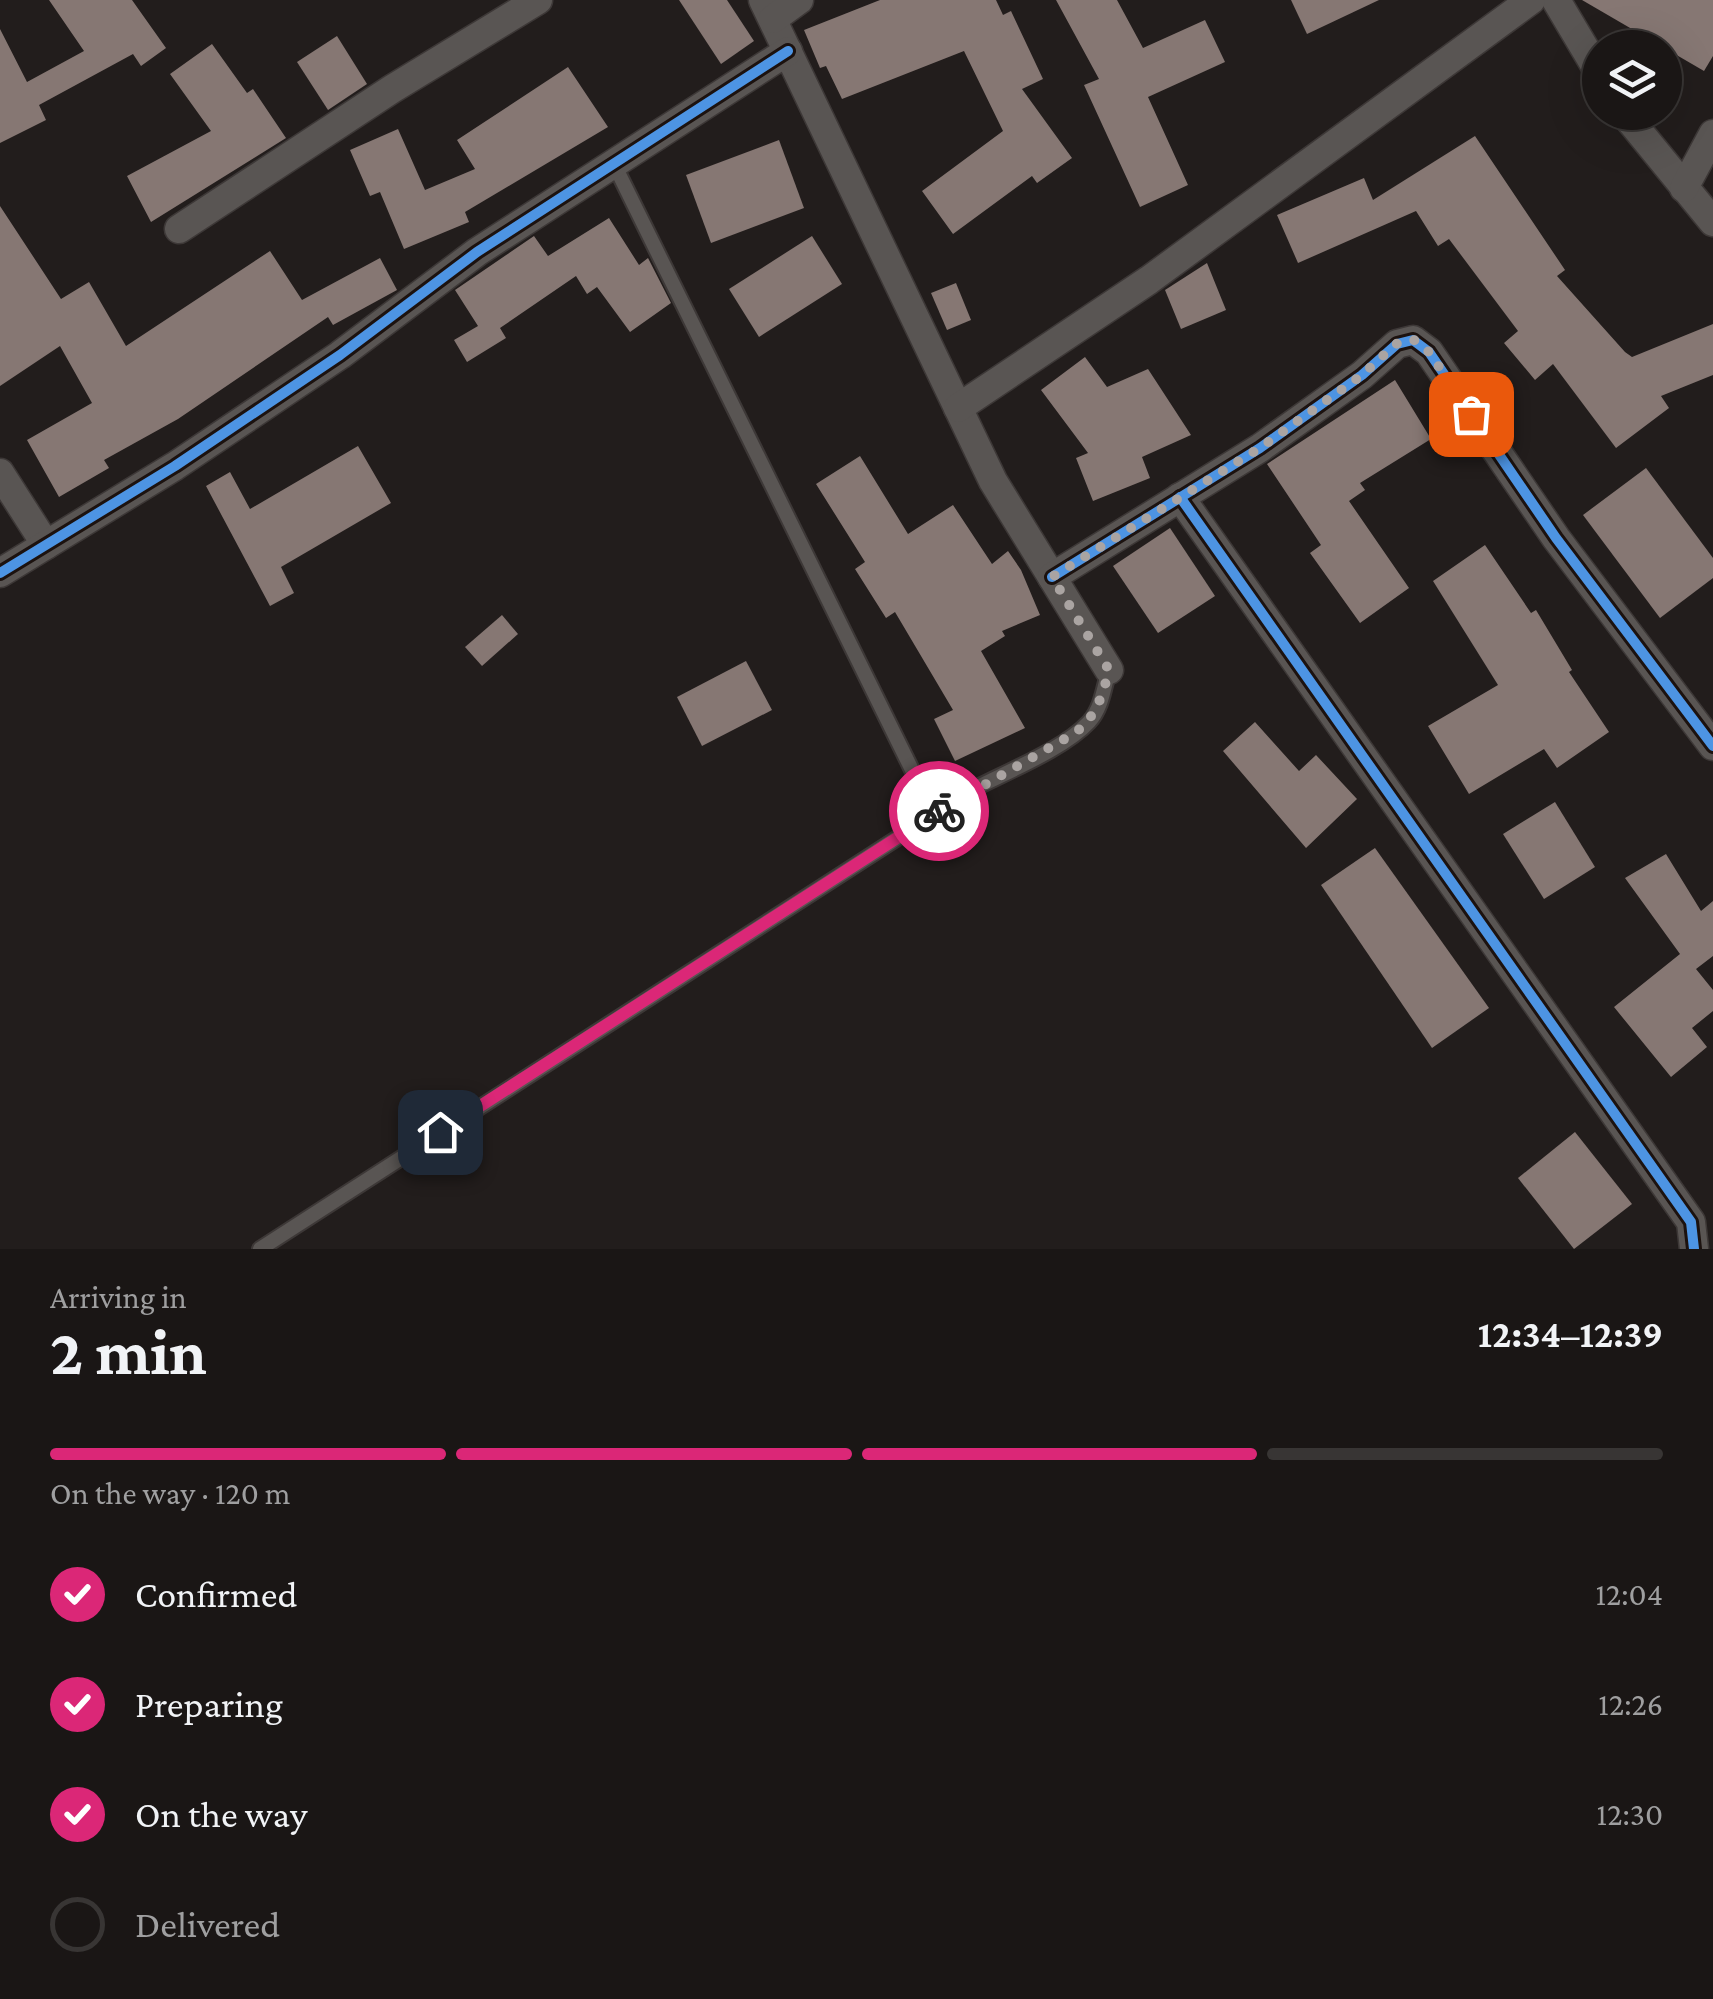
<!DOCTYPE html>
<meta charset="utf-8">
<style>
body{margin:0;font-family:"Crimson Pro",serif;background:#231f1e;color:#f1f3f6;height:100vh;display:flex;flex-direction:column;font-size:38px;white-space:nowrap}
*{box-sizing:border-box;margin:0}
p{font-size:32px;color:#9f9fa0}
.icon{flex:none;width:55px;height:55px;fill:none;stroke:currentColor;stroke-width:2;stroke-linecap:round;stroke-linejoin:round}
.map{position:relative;height:1249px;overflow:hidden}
.sheet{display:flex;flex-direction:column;background:#1a1615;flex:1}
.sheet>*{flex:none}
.controls{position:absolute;left:1582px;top:30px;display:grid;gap:20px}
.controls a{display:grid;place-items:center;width:100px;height:100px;border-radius:50%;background:#1a1615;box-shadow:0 10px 40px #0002,0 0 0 2px #383534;font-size:50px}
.pin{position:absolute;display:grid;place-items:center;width:85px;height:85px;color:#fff;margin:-42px;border-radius:20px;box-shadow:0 5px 15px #0006}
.courier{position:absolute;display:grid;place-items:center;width:100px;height:100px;margin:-50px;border:8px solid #db2777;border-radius:50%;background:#fff;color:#222;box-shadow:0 2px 12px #0007}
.summary em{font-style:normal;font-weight:700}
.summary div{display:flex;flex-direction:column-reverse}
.summary{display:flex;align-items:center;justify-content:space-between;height:170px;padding:0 50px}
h1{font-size:65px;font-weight:700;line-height:75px}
.bar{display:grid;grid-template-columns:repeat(4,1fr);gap:15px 10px;align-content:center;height:120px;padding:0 50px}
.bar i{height:12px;border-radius:8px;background:#383534}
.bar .current{background:#db2777}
.bar p{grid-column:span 4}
ol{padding:0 50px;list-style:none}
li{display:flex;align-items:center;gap:30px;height:110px}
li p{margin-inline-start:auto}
li .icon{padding:10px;border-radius:50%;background:#db2777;color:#fff;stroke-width:4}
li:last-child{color:#9f9fa0}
li i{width:55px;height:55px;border:5px solid #383534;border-radius:50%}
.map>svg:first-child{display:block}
.building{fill:#867773}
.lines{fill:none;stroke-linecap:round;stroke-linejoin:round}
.service-casing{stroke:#3d3837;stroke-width:18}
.minor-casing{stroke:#3d3837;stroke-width:31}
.service{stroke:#595553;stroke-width:14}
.minor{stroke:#595553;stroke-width:28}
.cycleway-casing{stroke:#1c120f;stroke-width:16}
.cycleway{stroke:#4d94e3;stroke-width:10}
.done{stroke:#aaa4a2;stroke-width:10;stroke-dasharray:0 18}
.route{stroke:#db2777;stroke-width:12}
</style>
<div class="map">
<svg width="1713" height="1249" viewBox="0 0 1713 1249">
<rect width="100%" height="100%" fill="#221d1c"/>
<g class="building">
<polygon points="49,0 132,0 166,48 141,66 133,54 39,105 46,120 0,143 0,29 27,82 84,51"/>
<polygon points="679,0 727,0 754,41 721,64"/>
<polygon points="880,0 996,0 1003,15 1011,11 1043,79 1022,89 1072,158 1037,183 1032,176 953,234 922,191 1003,131 964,51 842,99 826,66 820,68 804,30"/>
<polygon points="1056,0 1117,0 1143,48 1205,20 1225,62 1148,97 1188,185 1140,207 1084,85 1099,79"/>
<polygon points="1291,0 1379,0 1307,34"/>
<polygon points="1582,0 1713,0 1713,56 1704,71"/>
<polygon points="337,36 367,84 328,110 297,62"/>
<polygon points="212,44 247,93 253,89 286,138 151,222 127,176 211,131 170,74"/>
<polygon points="568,67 608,127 465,212 469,222 404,249 380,192 370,196 350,150 398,129 425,190 475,169 457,140"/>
<polygon points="1475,136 1565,270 1557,276 1625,352 1632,357 1713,324 1713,375 1661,396 1669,408 1616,448 1553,364 1535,380 1504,343 1518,331 1449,239 1438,246 1416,211 1298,263 1277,215 1364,178 1373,200"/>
<polygon points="779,140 804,208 711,243 686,175"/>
<polygon points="0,206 61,299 89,282 126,346 270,251 302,300 380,258 397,290 333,325 328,317 178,419 104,460 109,468 59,497 27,440 92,403 60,346 0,386"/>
<polygon points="609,218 639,265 648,258 671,303 630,332 597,287 587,294 576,276 500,328 506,338 467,362 454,340 478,326 455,290 534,236 548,256"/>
<polygon points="812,236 842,284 759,337 729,289"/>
<polygon points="1207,263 1226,310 1181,329 1165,290"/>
<polygon points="956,283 971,320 947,330 931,293"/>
<polygon points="1085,357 1107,387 1148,369 1191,435 1142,457 1150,478 1093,501 1076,458 1088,453 1041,390"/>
<polygon points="1395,380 1431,439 1360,483 1365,490 1349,501 1409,588 1360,623 1310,553 1321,545 1267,464"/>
<polygon points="358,446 391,503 281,567 294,593 270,606 206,486 230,472 250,509"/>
<polygon points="860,456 908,534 953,505 992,564 1008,551 1021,570 1040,615 1002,631 1005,636 981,651 1025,728 955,761 934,719 953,710 895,612 886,618 855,569 865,562 816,484"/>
<polygon points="1646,468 1713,558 1713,578 1660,618 1583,515"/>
<polygon points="1170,528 1215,596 1158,633 1113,566"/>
<polygon points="1485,545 1531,613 1536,610 1572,670 1569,672 1609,732 1557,768 1544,749 1469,794 1428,726 1498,685 1433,581"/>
<polygon points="502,615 518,634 482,666 465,647"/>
<polygon points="746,661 772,710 702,746 677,697"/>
<polygon points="1255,722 1299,771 1316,755 1357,799 1306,848 1223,751"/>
<polygon points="1555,802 1595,867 1544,899 1503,834"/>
<polygon points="1375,848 1489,1008 1432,1048 1321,885"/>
<polygon points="1666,854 1701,911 1713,901 1713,956 1696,969 1713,990 1713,1011 1692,1028 1707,1047 1671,1077 1614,1007 1680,954 1625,878"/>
<polygon points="1575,1132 1632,1204 1574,1249 1518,1178"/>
</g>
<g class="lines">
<defs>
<g id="service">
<polyline points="614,164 914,774"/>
<path d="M260,1249l712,-459c34,-18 92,-41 117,-68 13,-14 15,-35 20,-52"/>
</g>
<g id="minor">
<polyline points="763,0 993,481 1109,670"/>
<polyline points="1556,0 1600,74"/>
<polyline points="773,19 799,0"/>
<polyline points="1623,112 1713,222"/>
<polyline points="1684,188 1713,134"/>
<polyline points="179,229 392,89 538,0"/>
<polyline points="958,408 1149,280 1531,0"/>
<polyline points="0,473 46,545"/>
<polyline points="1180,497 1691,1222 1694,1249"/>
<polyline points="0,573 175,466 340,355 477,252 788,51"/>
<polyline points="1052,577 1260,448 1362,375 1397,344 1413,340 1429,352 1556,538 1713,746"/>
</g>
</defs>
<use href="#service" class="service-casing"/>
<use href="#minor" class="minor-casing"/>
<use href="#service" class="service"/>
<use href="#minor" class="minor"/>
<defs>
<g id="cycleway">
<polyline points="1180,497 1691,1222 1694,1249"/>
<polyline points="0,573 175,466 340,355 477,252 788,51"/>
<polyline points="1052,577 1260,448 1362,375 1397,344 1413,340 1429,352 1556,538 1713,746"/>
</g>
</defs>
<use href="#cycleway" class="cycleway-casing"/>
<use href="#cycleway" class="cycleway"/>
</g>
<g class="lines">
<path class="done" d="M939,811l136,-78c22,-18 27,-36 34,-63l-57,-93 208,-129 102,-73 34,-31 18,-4 15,12 42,62"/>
<polyline class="route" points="440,1132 939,811"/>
</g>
</svg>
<div class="controls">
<a><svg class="icon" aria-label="layers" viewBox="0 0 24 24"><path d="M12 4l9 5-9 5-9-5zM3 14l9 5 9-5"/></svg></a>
</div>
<div class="pin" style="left:1471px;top:414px;background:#ea580c"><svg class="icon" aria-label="bag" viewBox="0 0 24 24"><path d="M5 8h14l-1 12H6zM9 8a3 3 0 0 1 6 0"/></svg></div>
<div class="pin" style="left:440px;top:1132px;background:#1f2937"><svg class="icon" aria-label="home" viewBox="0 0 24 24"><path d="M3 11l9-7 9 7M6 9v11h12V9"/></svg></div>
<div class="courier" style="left:939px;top:811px"><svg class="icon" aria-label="bike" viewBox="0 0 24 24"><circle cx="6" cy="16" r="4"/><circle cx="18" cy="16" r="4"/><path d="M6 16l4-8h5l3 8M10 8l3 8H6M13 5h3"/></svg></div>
</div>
<section class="sheet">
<div class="summary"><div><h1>2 min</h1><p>Arriving in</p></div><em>12:34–12:39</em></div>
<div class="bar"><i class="current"></i><i class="current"></i><i class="current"></i><i></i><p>On the way · 120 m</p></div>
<ol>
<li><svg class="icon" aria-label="check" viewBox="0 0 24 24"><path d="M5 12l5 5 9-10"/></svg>Confirmed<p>12:04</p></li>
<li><svg class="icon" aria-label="check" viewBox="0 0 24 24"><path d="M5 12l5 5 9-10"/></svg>Preparing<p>12:26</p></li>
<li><svg class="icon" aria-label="check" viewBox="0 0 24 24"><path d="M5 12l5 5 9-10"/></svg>On the way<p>12:30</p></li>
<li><i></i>Delivered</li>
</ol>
</section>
